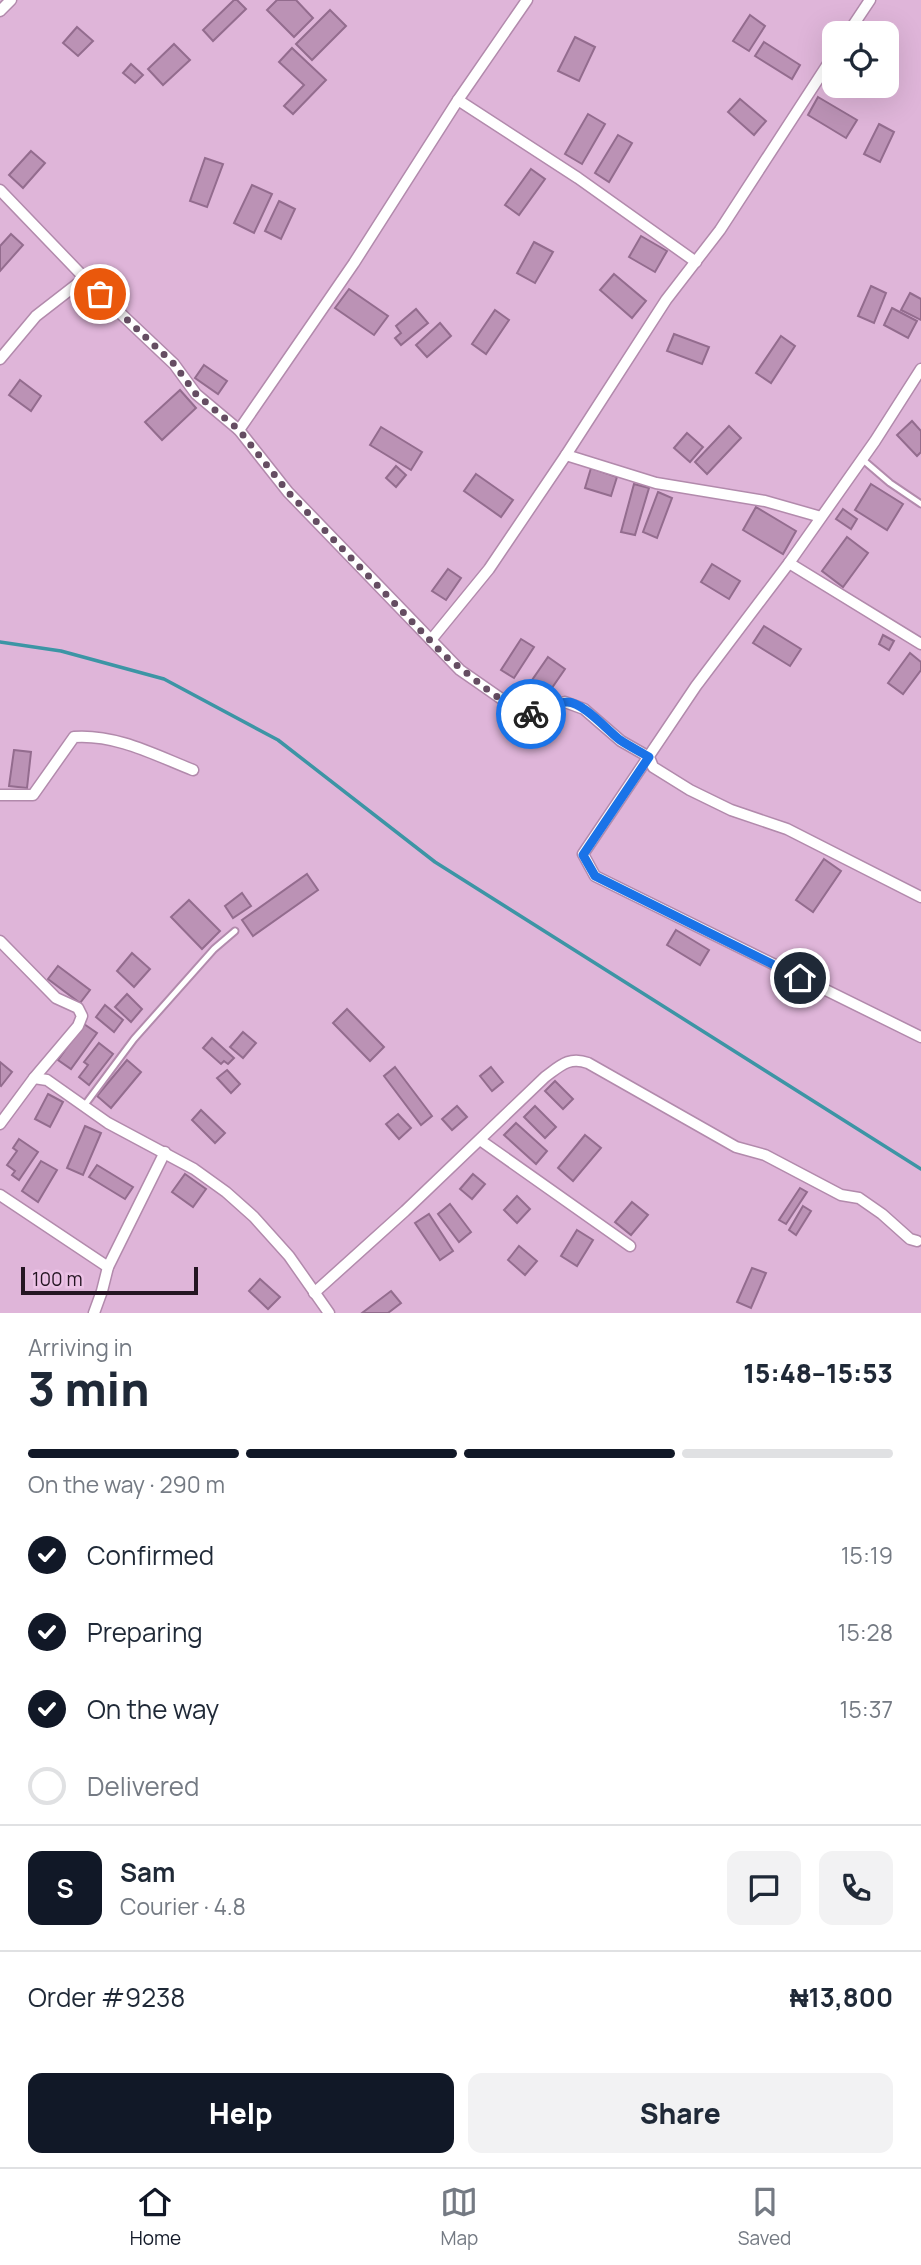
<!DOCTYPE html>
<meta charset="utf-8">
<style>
body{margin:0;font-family:Manrope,sans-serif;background:#f2f2f3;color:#1f2937;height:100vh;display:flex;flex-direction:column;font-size:26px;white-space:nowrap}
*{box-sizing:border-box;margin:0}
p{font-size:23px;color:#747a83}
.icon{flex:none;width:38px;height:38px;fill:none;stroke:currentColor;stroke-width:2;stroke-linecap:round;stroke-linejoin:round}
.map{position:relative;height:1313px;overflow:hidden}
.details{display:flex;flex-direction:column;background:#fff;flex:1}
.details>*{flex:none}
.tools{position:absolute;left:822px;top:21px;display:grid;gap:14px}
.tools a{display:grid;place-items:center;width:77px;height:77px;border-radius:14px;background:#fff;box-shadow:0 7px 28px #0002;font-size:35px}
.scale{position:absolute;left:21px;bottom:18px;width:177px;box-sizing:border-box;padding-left:7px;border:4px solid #241522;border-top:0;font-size:19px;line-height:24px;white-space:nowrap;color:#241522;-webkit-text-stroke:5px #ecc2e6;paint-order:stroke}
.pin{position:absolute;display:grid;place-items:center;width:60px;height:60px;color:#fff;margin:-30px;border:4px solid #fff;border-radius:50%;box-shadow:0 2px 7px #0007}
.courier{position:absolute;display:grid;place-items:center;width:70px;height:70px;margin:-35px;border:5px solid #1a73e8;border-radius:50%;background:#fff;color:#222;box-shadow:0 2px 9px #0007}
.head em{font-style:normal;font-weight:800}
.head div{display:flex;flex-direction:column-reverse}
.head{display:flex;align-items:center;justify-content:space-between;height:119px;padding:0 28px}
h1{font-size:46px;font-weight:800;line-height:52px}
.bar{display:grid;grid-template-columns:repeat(4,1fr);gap:10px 7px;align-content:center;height:84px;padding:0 28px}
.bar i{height:9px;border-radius:5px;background:#e0e1e3}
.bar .selected{background:#111827}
.bar p{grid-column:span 4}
.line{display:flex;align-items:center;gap:18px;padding:0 28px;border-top:2px solid #e0e1e3}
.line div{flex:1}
.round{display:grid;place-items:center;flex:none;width:74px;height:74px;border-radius:14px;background:#f2f2f3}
ol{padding:0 28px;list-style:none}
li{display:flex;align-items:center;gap:21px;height:77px}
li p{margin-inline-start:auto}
li .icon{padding:7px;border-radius:50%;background:#111827;color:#fff;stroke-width:4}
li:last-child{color:#747a83}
li i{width:38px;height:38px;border:4px solid #e0e1e3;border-radius:50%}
.cta{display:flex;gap:14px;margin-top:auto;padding:14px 28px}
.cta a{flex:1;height:80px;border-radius:14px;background:#111827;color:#fff;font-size:28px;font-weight:800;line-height:80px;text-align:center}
.cta a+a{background:#f2f2f3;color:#1f2937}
.dock{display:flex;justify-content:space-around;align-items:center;height:98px;border-top:2px solid #e0e1e3;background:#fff;font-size:19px;color:#747a83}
.dock a{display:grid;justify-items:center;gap:4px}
.dock .selected{color:#111827}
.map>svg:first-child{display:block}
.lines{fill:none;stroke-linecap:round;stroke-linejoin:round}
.stream{stroke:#3c95a5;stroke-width:3.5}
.building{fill:#bb92b5;stroke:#936c8e;stroke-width:2}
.service-casing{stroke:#b28aac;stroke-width:9}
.minor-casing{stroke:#b28aac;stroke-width:13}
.service{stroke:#fff;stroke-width:5}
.minor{stroke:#fff;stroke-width:10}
.done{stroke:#654d62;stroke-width:7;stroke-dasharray:0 12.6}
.route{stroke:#1a73e8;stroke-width:9}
</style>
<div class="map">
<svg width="921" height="1313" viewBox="0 0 921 1313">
<rect width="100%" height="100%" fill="#dfb5d9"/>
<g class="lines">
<polyline class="stream" points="0,642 61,651 164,679 278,740 435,862 921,1169"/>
</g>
<g class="building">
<polygon points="234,0 237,0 246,9 213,41 203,30"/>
<polygon points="277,0 296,0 313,18 294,37 267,10"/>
<polygon points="330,10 346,26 312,60 296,44"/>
<polygon points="750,15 765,26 749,51 733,41"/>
<polygon points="77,27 93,41 78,56 63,43"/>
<polygon points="575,37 595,47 579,81 558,71"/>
<polygon points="764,42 800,65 792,79 755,56"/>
<polygon points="174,44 190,60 163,85 148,69"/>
<polygon points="292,48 326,80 293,114 284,106 304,85 279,62"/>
<polygon points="131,64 143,75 135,83 123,73"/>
<polygon points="818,97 857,120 846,138 808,115"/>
<polygon points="740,99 766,121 754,135 728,112"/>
<polygon points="588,114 605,124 582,164 565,154"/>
<polygon points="879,124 894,132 880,162 864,154"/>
<polygon points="618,135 632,143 609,182 595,173"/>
<polygon points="31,151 45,163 23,188 9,175"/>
<polygon points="205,158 223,164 207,207 190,201"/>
<polygon points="531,169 545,179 519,215 505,205"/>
<polygon points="252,185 272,194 254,233 234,223"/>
<polygon points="279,201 295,209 281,239 265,231"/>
<polygon points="11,234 23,245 0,271 0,246"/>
<polygon points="641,236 667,251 655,272 629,257"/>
<polygon points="534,242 553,252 535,283 517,273"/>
<polygon points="614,274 646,301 632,318 600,290"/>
<polygon points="871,286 886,293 874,323 858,316"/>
<polygon points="349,289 388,316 374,335 335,308"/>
<polygon points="910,293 921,299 921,320 901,310"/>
<polygon points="892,308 917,321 908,338 884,325"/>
<polygon points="416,309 428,323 401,345 395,338 401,333 396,326"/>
<polygon points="495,310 509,320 486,354 472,344"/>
<polygon points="440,323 451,336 427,357 416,345"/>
<polygon points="674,334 709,347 702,364 667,351"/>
<polygon points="781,336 795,346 771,383 756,373"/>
<polygon points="204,365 227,381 218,394 195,378"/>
<polygon points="20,380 41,396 31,411 9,395"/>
<polygon points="180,390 196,408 162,440 145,422"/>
<polygon points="912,421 921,431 921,452 917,456 897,435"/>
<polygon points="729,426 741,438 707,474 695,462"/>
<polygon points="381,427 422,452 411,470 370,445"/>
<polygon points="687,433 703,447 690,462 674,448"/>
<polygon points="396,466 406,475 396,487 386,478"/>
<polygon points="591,468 617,477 611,496 585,488"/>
<polygon points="476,474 513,500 501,517 464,491"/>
<polygon points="634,484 649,488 635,535 621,532"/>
<polygon points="871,484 903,504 887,530 855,510"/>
<polygon points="658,492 672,498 657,538 643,532"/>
<polygon points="756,507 796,531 783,554 743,530"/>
<polygon points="843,509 857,519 851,529 836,519"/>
<polygon points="847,537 868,553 843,587 822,571"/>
<polygon points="712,564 740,581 729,599 701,582"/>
<polygon points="448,569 461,578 446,600 432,591"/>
<polygon points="764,626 801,649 790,666 753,643"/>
<polygon points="883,635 894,641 889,650 879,644"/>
<polygon points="521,639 534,647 514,678 501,670"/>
<polygon points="910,653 921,662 921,670 903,694 888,683"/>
<polygon points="548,657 565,669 538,708 521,696"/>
<polygon points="14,750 31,752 27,788 9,786"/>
<polygon points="824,859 841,871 813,912 796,900"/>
<polygon points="307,874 318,890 253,936 242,920"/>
<polygon points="242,893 251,906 233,918 225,906"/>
<polygon points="189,900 220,931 202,949 171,917"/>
<polygon points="676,930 709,950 700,965 667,945"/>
<polygon points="132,953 150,969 134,987 117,971"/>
<polygon points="58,966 90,990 80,1003 48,979"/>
<polygon points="127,994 142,1009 131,1022 115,1007"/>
<polygon points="105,1005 123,1020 114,1032 96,1017"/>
<polygon points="347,1009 384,1047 370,1061 333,1023"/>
<polygon points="84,1024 97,1033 71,1069 58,1060"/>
<polygon points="243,1032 256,1043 243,1058 230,1047"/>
<polygon points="212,1038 234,1058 228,1064 224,1061 221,1064 203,1048"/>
<polygon points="99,1043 113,1054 89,1085 79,1077 88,1065 84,1062"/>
<polygon points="127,1060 141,1072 111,1108 97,1096"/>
<polygon points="0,1062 12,1072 1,1086 0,1085"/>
<polygon points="395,1067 432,1116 421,1125 384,1076"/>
<polygon points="491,1067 503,1082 492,1091 480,1076"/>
<polygon points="227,1070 240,1084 231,1093 217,1078"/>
<polygon points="555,1081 573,1099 563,1109 545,1091"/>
<polygon points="48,1094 63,1102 50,1127 35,1119"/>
<polygon points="457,1106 467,1117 452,1130 442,1119"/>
<polygon points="535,1106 556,1127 545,1138 524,1117"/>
<polygon points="201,1110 225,1133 215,1143 192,1120"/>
<polygon points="398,1114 411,1128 399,1139 386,1124"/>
<polygon points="516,1123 547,1151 536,1164 504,1135"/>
<polygon points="85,1126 101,1133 83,1175 67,1168"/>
<polygon points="585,1135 601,1148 573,1181 558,1168"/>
<polygon points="19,1139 38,1152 19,1180 12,1175 15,1171 7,1165 17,1151 13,1148"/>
<polygon points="41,1161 57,1170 38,1202 22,1191"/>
<polygon points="97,1165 133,1187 125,1199 89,1177"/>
<polygon points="185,1174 206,1189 193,1207 172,1192"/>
<polygon points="473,1174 485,1184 472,1199 460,1189"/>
<polygon points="800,1188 807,1192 786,1224 779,1220"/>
<polygon points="517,1196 530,1209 517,1223 504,1210"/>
<polygon points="632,1202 648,1215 631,1235 615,1222"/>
<polygon points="450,1204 471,1232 459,1242 438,1214"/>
<polygon points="803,1206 811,1211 796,1235 789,1230"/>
<polygon points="429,1214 453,1251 440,1260 415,1223"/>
<polygon points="577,1230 593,1240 577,1266 561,1256"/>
<polygon points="519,1246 537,1261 525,1275 508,1260"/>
<polygon points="752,1268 766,1273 751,1308 737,1302"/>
<polygon points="260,1279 280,1297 268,1309 249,1291"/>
<polygon points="391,1291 401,1303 388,1313 362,1313"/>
</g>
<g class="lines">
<defs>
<g id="service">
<polyline points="862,459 890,483 921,504"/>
<polyline points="84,1106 134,1039 214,949 235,931"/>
</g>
<g id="minor">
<polyline points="0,11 11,0"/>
<polyline points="848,33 870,0"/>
<polyline points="458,100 578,178 696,262"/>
<polyline points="0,190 100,294 174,364 196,394 239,430 288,492 460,670 506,702 530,714 537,715 565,702 584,709 621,741 649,757 653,767 690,790 731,810 787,829 921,897"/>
<polyline points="0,359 36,316 85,278"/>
<polyline points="921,369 875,441 789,563 696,686 583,854 595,876 921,1037"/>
<polyline points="239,430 354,263 458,100 527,0"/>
<polyline points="566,455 656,483 765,501 821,517"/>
<polyline points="789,563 921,644"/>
<polyline points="431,640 489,569 566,455 666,300 720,230 835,53"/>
<path d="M0,795h33l41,-58c42,-3 81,18 119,33"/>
<polyline points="0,941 56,998 78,1008 82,1016 78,1026 34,1078 47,1080 108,1123 194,1169 226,1192 254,1217 289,1256 329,1313"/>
<polyline points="0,1124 34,1078"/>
<polyline points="480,1140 630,1246"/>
<polyline points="0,1195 108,1267"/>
<path d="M314,1293l91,-82 140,-134c15,-11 24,-21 43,-14l148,84 29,8 76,40 18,3 23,16 28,25 7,2"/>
<polyline points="94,1313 102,1291 108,1267 165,1152"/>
</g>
</defs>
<use href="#service" class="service-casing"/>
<use href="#minor" class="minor-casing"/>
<use href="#service" class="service"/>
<use href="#minor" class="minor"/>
</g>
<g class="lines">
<polyline class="done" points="100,294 174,364 196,394 239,430 288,492 444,655 494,695 531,714"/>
<path class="route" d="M531,714c13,2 23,-12 36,-12 16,0 40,28 53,38 9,6 19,11 29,17l-66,98 12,21 205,102"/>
</g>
</svg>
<div class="tools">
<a><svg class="icon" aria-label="locate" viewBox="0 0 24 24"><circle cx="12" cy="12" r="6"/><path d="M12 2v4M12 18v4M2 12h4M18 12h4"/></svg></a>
</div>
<div class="scale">100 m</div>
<div class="pin" style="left:100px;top:294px;background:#ea580c"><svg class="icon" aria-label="bag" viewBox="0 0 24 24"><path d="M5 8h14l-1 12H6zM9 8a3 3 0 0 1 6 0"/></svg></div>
<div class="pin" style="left:800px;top:978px;background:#1f2937"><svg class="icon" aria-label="home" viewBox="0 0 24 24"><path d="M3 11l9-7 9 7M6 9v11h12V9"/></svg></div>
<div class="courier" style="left:531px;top:714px"><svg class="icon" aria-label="bike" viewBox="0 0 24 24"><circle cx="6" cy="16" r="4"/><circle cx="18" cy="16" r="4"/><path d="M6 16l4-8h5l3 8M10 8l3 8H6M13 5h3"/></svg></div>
</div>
<section class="details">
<div class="head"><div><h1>3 min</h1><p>Arriving in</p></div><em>15:48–15:53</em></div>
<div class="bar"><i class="selected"></i><i class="selected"></i><i class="selected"></i><i></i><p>On the way · 290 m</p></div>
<ol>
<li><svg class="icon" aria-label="check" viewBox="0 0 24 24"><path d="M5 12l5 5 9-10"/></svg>Confirmed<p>15:19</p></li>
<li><svg class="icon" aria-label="check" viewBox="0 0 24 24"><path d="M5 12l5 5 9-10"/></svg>Preparing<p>15:28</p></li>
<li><svg class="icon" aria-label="check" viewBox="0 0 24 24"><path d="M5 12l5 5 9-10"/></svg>On the way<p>15:37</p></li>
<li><i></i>Delivered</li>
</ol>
<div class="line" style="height:126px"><b class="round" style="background:#111827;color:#fff">S</b><div><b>Sam</b><p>Courier · 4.8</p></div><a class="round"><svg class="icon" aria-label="chat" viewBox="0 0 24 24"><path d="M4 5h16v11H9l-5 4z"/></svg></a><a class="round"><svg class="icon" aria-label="phone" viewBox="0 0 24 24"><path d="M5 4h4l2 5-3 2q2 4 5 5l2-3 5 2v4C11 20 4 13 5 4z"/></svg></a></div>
<div class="line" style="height:91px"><div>Order #9238</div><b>₦13,800</b></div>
<div class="cta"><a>Help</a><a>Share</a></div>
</section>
<nav class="dock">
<a class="selected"><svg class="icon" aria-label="home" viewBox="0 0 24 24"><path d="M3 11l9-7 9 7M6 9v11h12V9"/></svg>Home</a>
<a><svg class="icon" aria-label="map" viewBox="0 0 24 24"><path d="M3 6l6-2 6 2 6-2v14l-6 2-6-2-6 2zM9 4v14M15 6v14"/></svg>Map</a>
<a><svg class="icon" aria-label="saved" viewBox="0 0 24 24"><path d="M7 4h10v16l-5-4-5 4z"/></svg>Saved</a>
</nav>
